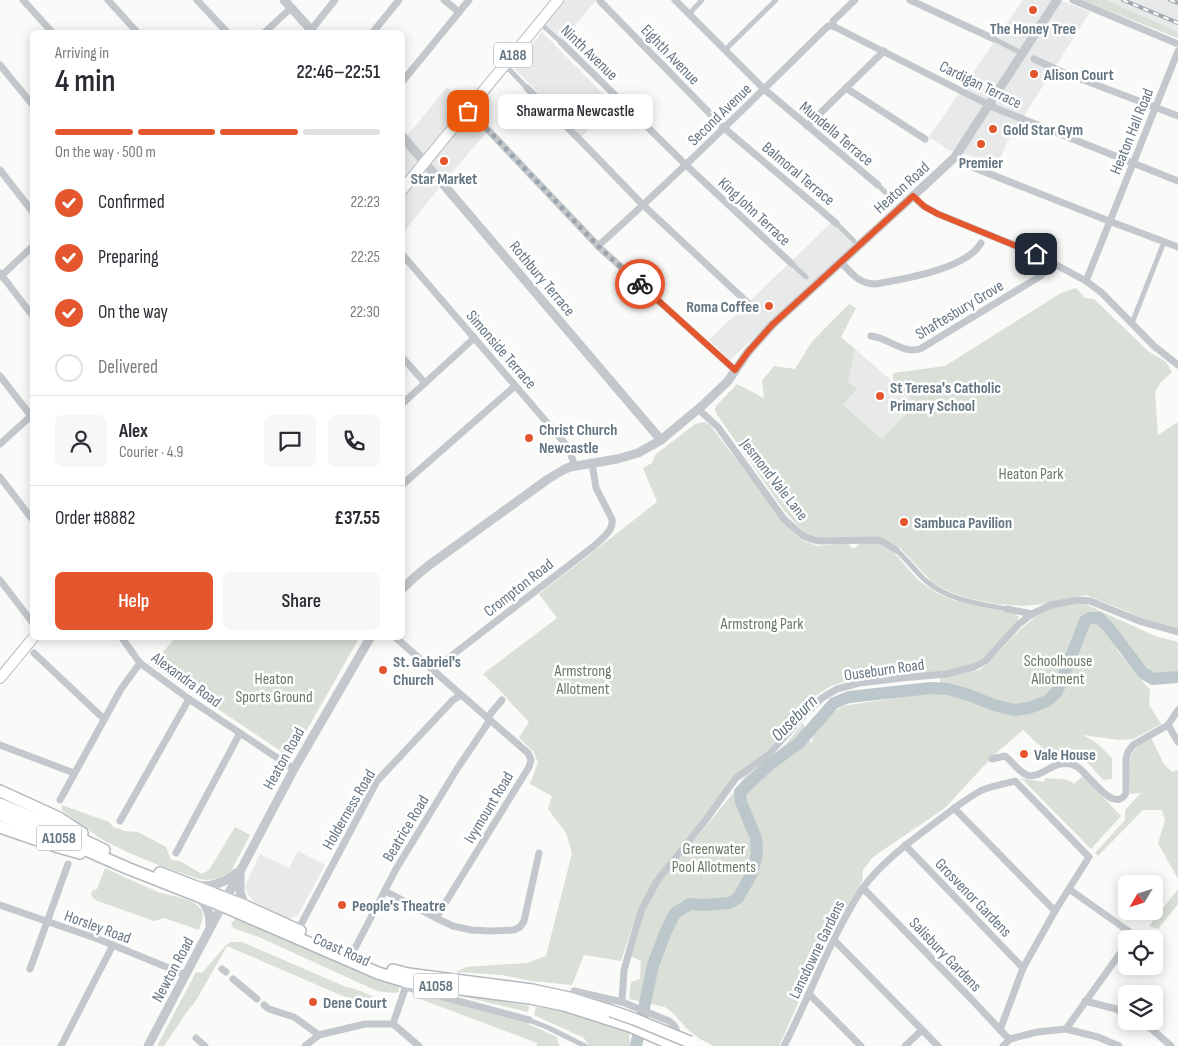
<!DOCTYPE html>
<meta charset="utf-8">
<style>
body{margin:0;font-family:"Sofia Sans Condensed",sans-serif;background:#f7f7f7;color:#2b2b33;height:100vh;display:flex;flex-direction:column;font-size:19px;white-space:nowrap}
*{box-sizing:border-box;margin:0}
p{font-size:16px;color:#7c7c81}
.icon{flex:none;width:28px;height:28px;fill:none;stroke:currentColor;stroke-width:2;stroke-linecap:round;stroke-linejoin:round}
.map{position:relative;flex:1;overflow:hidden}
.panel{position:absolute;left:30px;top:30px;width:375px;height:610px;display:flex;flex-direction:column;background:#fff;border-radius:8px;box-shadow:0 2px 12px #0003}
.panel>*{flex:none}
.needle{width:32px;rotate:232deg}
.tools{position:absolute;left:1118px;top:875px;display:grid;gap:10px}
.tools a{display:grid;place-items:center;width:45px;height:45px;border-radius:8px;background:#fff;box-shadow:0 2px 12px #0003;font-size:25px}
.pin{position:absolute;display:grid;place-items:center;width:42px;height:42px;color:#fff;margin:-21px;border-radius:10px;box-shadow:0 2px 8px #0006}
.courier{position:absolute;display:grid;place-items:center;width:50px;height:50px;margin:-25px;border:4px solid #e4572e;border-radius:50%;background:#fff;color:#222;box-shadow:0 1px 6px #0007}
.bubble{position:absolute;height:35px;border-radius:8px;background:#fff;box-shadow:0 2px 12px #0003;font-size:16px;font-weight:600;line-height:35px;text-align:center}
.overview em{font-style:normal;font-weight:600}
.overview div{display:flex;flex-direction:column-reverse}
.overview{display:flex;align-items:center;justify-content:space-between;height:85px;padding:0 25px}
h1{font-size:32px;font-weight:600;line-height:38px}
.bar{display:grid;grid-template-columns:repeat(4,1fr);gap:8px 5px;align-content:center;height:60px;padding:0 25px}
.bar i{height:6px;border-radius:4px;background:#e1e1e2}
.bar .on{background:#e4572e}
.bar p{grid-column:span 4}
.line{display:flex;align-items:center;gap:12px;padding:0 25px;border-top:1px solid #e1e1e2}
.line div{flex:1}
.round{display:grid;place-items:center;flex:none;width:52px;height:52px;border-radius:8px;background:#f7f7f7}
ol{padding:0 25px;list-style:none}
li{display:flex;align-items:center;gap:15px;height:55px}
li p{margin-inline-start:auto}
li .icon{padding:5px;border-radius:50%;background:#e4572e;color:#fff;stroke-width:4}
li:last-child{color:#7c7c81}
li i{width:28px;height:28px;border:2px solid #e1e1e2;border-radius:50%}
.cta{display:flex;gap:10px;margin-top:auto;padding:10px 25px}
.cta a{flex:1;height:58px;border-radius:8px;background:#e4572e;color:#fff;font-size:20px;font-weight:600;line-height:58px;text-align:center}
.cta a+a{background:#f7f7f7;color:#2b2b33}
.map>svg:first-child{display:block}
.built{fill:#e8e9e9}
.green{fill:#dadfd7}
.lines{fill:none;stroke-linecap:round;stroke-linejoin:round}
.river{stroke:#bbc7cb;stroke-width:12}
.primary-casing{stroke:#b5babe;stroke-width:12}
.trunk-casing{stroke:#b4b9bd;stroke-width:14}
.pedestrian{stroke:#c3c8cc;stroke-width:5}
.minor{stroke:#c3c8cc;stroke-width:7}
.tertiary{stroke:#c3c8cc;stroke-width:9}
.primary{stroke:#fff;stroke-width:10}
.trunk{stroke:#fff;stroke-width:11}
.rail-casing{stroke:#a2aab0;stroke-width:4}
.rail{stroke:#fff;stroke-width:2;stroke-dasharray:5.5;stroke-linecap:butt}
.trunk-bridge-casing{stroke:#b4b9bd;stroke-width:14;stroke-linecap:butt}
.trunk-bridge{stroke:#fff;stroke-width:11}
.done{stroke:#99a4ac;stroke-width:5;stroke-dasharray:0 9}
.route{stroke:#e4572e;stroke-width:6}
.poi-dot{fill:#e4572e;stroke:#fff;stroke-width:2}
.labels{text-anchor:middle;stroke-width:5;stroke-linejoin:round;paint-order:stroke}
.shield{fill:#fff;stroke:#939fa8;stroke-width:1}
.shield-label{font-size:15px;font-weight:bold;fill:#657683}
.poi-label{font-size:16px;font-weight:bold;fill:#657683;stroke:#fff;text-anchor:start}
.street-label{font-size:16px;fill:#657683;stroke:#fff}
.park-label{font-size:16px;fill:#687a64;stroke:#fff}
.water-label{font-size:18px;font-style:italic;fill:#60757c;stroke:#fff}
</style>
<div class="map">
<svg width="1178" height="1046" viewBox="0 0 1178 1046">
<rect width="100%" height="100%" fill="#fafaf8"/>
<g class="built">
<polygon points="565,0 596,0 563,40 546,24"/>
<polygon points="1023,0 1060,0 1090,12 1006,144 997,167 967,155 948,150 929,137"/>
<polygon points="1082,0 1178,0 1178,38 1177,38"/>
<polygon points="542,32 614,105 581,137 513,67"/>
<polygon points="447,87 490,128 439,188 403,233 403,141"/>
<polygon points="832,222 854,245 730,360 709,340"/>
<polygon points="855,349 916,402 882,439 843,405 857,389 848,382"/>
<polygon points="298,851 325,865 298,915 290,919 285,918 253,901 246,891 245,886 247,881 260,854 289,868"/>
</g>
<g class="green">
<polygon points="1082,0 1106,0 1178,32 1178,38"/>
<polygon points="1076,288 1085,298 1094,299 1148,351 1166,362 1172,372 1160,383 1155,392 1158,435 1178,422 1178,628 1142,619 1129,612 1086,595 1043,604 1023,606 997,604 971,599 950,592 933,583 900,548 887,539 853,537 848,538 819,538 806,535 783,509 716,413 715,409 717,405 737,384 764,398 762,381 774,366 795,369 811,343 828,325 849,304 856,308 841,337 855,349 848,382 857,389 843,405 882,439 916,403 893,382 893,373 945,366 1061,293"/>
<path d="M705,422l5,3 74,97 13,14 5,4 16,6 29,-3 2,1 2,4h4l5,-5h16l7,2 12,9 24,27 18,12 16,7 62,14 4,3 -3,7 -34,35 -15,8 -28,5 -87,7 -21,7 -16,10 -10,9 -37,45 -32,24 -95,130c-8,18 -13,38 -20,57l-37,-6 -12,30 -40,-4 -30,-6 -46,-3 10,-5 61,-4 19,-7 26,-103 -6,-20 -18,-24 4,-13 -22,-12 8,-22 -5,-11 -14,-13 10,-16 -20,-21c-3,-6 -20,-21 -26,-27l74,-56 -18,-24 118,-92 -14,-34 9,-5 3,-8 40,-31z"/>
<path d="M1083,603l72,33 23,6v35l-3,-5c-29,6 -30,-3 -47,-24l-12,1 34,41 -1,15 12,19 -28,15 -14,1 -36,-5 15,9 14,14v21l-9,1c-6,-7 -21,-26 -30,-27 -7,0 -14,3 -20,5l-30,-28 -30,26 -48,52 -72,49 -10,13 -1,12 -34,54 -49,110h-65l-14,-7 -11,-8 -16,-18 -8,-6 -36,-8 2,-17 9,-3 1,-18 -10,-5 13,-44 10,-22 80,-98 11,-16 40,-31 18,-22 8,21 2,-8 13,-19 17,-11 98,-15 -1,-13 40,-8 42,-42 13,-11 13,-8z"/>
<polygon points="175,638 359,638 291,758 152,665"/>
<path d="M1151,738l13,26 8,8 6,-2v109l-20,-36 7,-22 -3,-11h-19l-45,46 -3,-3 30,-33v-10l16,-17 -11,1c0,-15 -5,-36 7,-47 4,-4 9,-6 14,-9z"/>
<path d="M1083,776l38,40 -30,33 -70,-71 22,4 3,-4c10,2 20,-2 28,6z"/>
<polygon points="62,805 109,822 113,827 125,831 138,832 166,847 171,860 180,861 202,874 209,870 235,827 250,835 230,873 218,879 206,880 199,879 158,865 127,852 101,839 62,810"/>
<path d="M105,868c17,8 34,16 51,23 12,5 35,6 44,17 6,6 1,15 -1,22l-35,-12 -10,3 -59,-21 -4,-5 1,-4 5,-2z"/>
<polygon points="1178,889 1178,904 1158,929 1149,926"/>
<polygon points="236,917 399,985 399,992 393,993 377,991 259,937 233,928 231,922 234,921"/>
<path d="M231,942h11l104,45c12,2 26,8 34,15l-7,7 -146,-63 -30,53 -13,17 -20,30h-7l39,-74 6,1 24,-28z"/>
<polygon points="466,994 529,1006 528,1012 461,996"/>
<polygon points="412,996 432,997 526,1023 557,1037 558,1043 560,1046 537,1046 537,1043"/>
<polygon points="536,1007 582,1014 629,1030 630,1046 587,1046 588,1044 584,1038 534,1015"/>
</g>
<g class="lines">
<polyline class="river" points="636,1046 653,965 666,931 675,913 690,904 703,905 730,903 738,898 751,875 757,855 756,838 741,802 740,792 769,765 799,743 834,703 849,697 931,688 948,689 969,695 994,705 1014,710 1029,708 1047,701 1057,692 1085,621 1090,618 1099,618 1109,628 1143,673 1153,679 1178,677"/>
<defs>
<g id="primary">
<polyline points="402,190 558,0"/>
<polyline points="0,678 33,638"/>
</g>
<g id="trunk">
<polyline points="0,791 59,818 82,833"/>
<polyline points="0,804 62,830 104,850"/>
<polyline points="0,815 61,839 127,868 221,905 378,973 407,982 530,998 564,1005 630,1026 676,1046"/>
<polyline points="0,827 55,846 80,853"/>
<polyline points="160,873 245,906 300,931"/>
<polyline points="393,970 408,974 532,990 569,998 611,1011"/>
</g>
</defs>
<use href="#primary" class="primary-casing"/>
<use href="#trunk" class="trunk-casing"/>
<g class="pedestrian">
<polyline points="689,14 702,0"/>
<polyline points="539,22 562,43"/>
<polyline points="994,39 1023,54"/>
<polyline points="725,50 776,0"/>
<polyline points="505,65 527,88"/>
<polyline points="878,185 891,198"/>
<polyline points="836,223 854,241"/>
<polyline points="792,264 806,277"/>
<polyline points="1132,323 1164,242"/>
<path d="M896,550c11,9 19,21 30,31 22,19 53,23 81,28"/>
<polyline points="529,1020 549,1028 585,1046"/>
</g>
<g class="minor">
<polyline points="23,0 52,32"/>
<polyline points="108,0 137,32"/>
<polyline points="197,0 227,32"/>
<polyline points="444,0 459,12"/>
<polyline points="675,0 764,89 878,185"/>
<polyline points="910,0 994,39"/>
<polyline points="1073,0 1178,44"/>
<polyline points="600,1 724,128 836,223"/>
<polyline points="833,26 995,108 1178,181"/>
<polyline points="311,30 335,0"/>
<polyline points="265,32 291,8"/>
<polyline points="373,32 399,0"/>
<polyline points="562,43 686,165 792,264"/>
<polyline points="1034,59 1060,71 1178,116"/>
<polyline points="0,65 32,104"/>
<polyline points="402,82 469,0"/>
<polyline points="527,88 581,141 643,205 749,304"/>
<polyline points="846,88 925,139"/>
<polyline points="468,111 490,132 600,248 735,370"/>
<polyline points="807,126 884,51"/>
<polyline points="967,165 1109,221 1178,247"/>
<polyline points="0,170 32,211"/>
<polyline points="913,196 922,205 938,214 1036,254 1086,281 1102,293 1154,346 1178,365"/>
<path d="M598,246c79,-71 154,-145 230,-220h5v-5l22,-21"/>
<polyline points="402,254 568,447 575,466"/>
<path d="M841,262c10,11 18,22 35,22 27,-5 91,-15 105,-41"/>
<polyline points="0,273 32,315"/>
<polyline points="0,277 32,247"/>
<polyline points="1086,281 1178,51"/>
<path d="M871,336c18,2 31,18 49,13l119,-72 7,-6 6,-9"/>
<polyline points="402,357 425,383"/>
<polyline points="0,376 31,416"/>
<polyline points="402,404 471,341 474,337"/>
<polyline points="698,409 718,427 784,519 803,536 814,540 820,541 877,540 884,542 896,550"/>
<polyline points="0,444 32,415"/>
<polyline points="0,477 32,519"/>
<polyline points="402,485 515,386"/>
<polyline points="0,580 32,622"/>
<polyline points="1007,609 1032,614"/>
<polyline points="122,638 140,663 189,699 294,769"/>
<polyline points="396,638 528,753 531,760 529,767 436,918"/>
<polyline points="34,653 104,719"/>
<path d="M433,670l161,-124c8,-8 20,-15 18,-27l-16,-31 -4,-25"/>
<polyline points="487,718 502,700"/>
<polyline points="1168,725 1178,742"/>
<polyline points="0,745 74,773"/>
<path d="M992,759l13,-3c7,5 12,14 20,18 15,9 29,-19 51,-8 12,6 38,50 50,27v-34l2,-7 5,-7 35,-20 10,-15"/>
<polyline points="60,800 121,689 140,663"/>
<polyline points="954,808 1055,911"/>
<polyline points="120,821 189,699"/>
<polyline points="905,845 1023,968"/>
<polyline points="176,853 240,733"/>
<polyline points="863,888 976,1004 1005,1035 1010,1039"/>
<polyline points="1069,889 1134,935 1131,939"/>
<polyline points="385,891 436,918 453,926 471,930 490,931 514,930 520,927 524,921 539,853"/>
<polyline points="0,905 98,939 186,975"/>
<polyline points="298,930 377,781 453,700 461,695"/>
<polyline points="833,939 938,1046"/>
<polyline points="352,954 396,869 457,769 490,720"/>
<polyline points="30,969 68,864"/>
<polyline points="222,969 226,972"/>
<polyline points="233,979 257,999"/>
<polyline points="407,983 393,1024 419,1046"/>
<polyline points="406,987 529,1020"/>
<path d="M574,991l48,11 47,19c7,4 9,10 9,19"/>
<polyline points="809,994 861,1046"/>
<polyline points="1085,1001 1116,1009 1126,1015"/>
<polyline points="622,1002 624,970 638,921 642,909 657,881 705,821 736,778 769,754 806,713 822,698 837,689 859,683 901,678 946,674 974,667 985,661 1019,624 1032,614 1051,605 1073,601 1079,600 1090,601 1142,622 1178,632"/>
<polyline points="264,1005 269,1009 294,1017 319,1035"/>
<polyline points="1154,1016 1160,1008 1156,996"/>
<polyline points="1139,1021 1147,1025 1171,1046"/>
<polyline points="1066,1029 1126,945"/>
<polyline points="196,1038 205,1046"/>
<polyline points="61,1046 113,945"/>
<polyline points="305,1046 319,1035 365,1024 393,1024"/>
<path d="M784,1046c27,-52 46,-108 78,-157 18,-25 46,-46 70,-64 15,-11 33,-26 50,-35 10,-4 23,-6 33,-9l74,76 -34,54 -32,57 -23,62"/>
<polyline points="905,1046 922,1030"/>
<polyline points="1003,1046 1010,1039 1037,1032 1066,1029 1098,1037 1119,1046"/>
</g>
<g class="tertiary">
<polyline points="284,0 313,32"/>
<polyline points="402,136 661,440"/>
<polyline points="402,589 416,576 428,566 548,479 563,470 570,467 617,459 638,453 661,440 703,405 728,381 748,352 772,325 925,185 955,157 1057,0"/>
<polyline points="240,872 240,892 245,906"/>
<path d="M198,886c16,0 27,-3 38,-13"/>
<path d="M198,897c9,8 13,17 12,29"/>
<polyline points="148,1046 294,769 370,638"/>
</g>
<use href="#primary" class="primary"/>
<use href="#trunk" class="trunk"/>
<defs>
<g id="rail">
<polyline points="1123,0 1178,23"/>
<polyline points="1170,0 1178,3"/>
</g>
</defs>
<use href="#rail" class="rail-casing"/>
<use href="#rail" class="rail"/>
<defs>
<polyline id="trunk-bridge" points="611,1011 634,1019 690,1042"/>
</defs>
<use href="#trunk-bridge" class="trunk-bridge-casing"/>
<use href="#trunk-bridge" class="trunk-bridge"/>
</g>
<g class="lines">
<polyline class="done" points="468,111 490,132 600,248 640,284"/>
<polyline class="route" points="640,284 735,370 748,352 772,325 913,196 925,207 938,214 1036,254"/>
</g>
<g class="poi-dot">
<circle cx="1033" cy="10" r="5"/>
<circle cx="1034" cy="74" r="5"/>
<circle cx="993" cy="129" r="5"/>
<circle cx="981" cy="144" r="5"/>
<circle cx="444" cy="161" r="5"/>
<circle cx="769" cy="306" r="5"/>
<circle cx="880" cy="396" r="5"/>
<circle cx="529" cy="438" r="5"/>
<circle cx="904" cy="522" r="5"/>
<circle cx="383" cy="670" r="5"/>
<circle cx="1024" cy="754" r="5"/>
<circle cx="342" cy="905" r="5"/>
<circle cx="313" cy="1002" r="5"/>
</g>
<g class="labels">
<g class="shield">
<rect x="494" y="42.5" width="38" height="25" rx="4"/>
<rect x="36.5" y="825.5" width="45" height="25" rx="4"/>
<rect x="413.5" y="973.5" width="45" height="25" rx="4"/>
</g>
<g class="shield-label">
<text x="513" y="60">A188</text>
<text x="59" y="843">A1058</text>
<text x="436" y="991">A1058</text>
</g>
<g class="poi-label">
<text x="1033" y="34" text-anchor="middle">The Honey Tree</text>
<text x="1044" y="80">Alison Court</text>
<text x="1003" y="135">Gold Star Gym</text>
<text x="981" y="168" text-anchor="middle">Premier</text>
<text x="444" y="184" text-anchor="middle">Star Market</text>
<text x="759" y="312" text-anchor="end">Roma Coffee</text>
<text x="890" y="393">St Teresa's Catholic<tspan x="890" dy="18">Primary School</tspan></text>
<text x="539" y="435">Christ Church<tspan x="539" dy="18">Newcastle</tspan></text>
<text x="914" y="528">Sambuca Pavilion</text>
<text x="393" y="667">St. Gabriel's<tspan x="393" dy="18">Church</tspan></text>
<text x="1034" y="760">Vale House</text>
<text x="352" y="911">People's Theatre</text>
<text x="323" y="1008">Dene Court</text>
</g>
<g class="street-label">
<text transform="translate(590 52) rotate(44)" y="6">Ninth Avenue</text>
<text transform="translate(671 54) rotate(46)" y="6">Eighth Avenue</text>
<text transform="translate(981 84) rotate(26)" y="6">Cardigan Terrace</text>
<text transform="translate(719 114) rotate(-44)" y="6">Second Avenue</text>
<text transform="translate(1131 131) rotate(-68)" y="6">Heaton Hall Road</text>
<text transform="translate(837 133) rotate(40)" y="6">Mundella Terrace</text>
<text transform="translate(799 173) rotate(40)" y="6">Balmoral Terrace</text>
<text transform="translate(901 187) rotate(-42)" y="6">Heaton Road</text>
<text transform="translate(755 211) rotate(43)" y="6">King John Terrace</text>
<text transform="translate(543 278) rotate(50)" y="6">Rothbury Terrace</text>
<text transform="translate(959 309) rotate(-31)" y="6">Shaftesbury Grove</text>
<text transform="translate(502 349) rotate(49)" y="6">Simonside Terrace</text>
<text transform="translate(775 479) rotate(52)" y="6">Jesmond Vale Lane</text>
<text transform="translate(518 587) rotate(-38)" y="6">Crompton Road</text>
<text transform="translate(884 669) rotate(-8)" y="6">Ouseburn Road</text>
<text transform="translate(187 679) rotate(36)" y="6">Alexandra Road</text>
<text transform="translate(283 758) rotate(-61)" y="6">Heaton Road</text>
<text transform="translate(488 807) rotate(-59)" y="6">Ivymount Road</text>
<text transform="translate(348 809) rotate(-60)" y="6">Holderness Road</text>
<text transform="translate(405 828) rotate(-59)" y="6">Beatrice Road</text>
<text transform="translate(974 897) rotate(46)" y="6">Grosvenor Gardens</text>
<text transform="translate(98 926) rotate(20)" y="6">Horsley Road</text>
<text transform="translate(342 949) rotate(24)" y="6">Coast Road</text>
<text transform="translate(816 949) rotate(-64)" y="6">Lansdowne Gardens</text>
<text transform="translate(946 954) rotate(46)" y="6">Salisbury Gardens</text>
<text transform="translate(172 969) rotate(-62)" y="6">Newton Road</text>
</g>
<g class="park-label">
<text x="1031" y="479">Heaton Park</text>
<text x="762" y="629">Armstrong Park</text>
<text x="1058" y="666">Schoolhouse<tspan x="1058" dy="18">Allotment</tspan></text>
<text x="583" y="676">Armstrong<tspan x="583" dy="18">Allotment</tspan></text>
<text x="274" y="684">Heaton<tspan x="274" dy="18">Sports Ground</tspan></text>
<text x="714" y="854">Greenwater<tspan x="714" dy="18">Pool Allotments</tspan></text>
</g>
<g class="water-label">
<text transform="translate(794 718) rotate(-45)" y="6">Ouseburn</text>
</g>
</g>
</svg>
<div class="tools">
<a><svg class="needle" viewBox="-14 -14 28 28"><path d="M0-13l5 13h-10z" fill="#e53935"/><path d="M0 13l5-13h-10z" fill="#7c7c81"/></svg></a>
<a><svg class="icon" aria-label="locate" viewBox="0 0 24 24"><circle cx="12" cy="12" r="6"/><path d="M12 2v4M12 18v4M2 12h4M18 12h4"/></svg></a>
<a><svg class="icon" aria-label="layers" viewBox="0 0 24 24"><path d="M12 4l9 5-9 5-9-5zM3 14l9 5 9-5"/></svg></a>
</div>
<div class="pin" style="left:468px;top:111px;background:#ea580c"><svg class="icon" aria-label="bag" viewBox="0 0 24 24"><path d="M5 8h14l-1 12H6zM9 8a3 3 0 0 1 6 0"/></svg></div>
<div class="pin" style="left:1036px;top:254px;background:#1f2937"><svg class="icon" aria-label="home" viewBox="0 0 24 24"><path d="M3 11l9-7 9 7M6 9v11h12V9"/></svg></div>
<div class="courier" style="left:640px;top:284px"><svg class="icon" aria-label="bike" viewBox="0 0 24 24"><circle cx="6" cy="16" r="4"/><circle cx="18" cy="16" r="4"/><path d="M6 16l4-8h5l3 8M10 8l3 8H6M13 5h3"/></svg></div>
<div class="bubble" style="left:498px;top:94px;width:155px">Shawarma Newcastle</div>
<section class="panel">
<div class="overview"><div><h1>4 min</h1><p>Arriving in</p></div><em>22:46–22:51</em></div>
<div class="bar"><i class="on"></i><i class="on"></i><i class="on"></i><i></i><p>On the way · 500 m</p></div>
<ol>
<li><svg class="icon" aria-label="check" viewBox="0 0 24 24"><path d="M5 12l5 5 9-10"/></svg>Confirmed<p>22:23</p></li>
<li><svg class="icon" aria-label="check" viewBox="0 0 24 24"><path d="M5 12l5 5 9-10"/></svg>Preparing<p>22:25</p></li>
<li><svg class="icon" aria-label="check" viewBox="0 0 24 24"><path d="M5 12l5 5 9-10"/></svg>On the way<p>22:30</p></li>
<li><i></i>Delivered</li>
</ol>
<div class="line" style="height:90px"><a class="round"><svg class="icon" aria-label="person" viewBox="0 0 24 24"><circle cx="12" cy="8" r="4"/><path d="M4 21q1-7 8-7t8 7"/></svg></a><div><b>Alex</b><p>Courier · 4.9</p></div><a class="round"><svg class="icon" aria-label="chat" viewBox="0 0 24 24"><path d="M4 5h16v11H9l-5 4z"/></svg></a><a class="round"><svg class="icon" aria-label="phone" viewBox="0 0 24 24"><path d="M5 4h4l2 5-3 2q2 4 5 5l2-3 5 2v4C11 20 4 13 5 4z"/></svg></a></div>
<div class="line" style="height:65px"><div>Order #8882</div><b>£37.55</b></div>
<div class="cta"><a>Help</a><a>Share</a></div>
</section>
</div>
